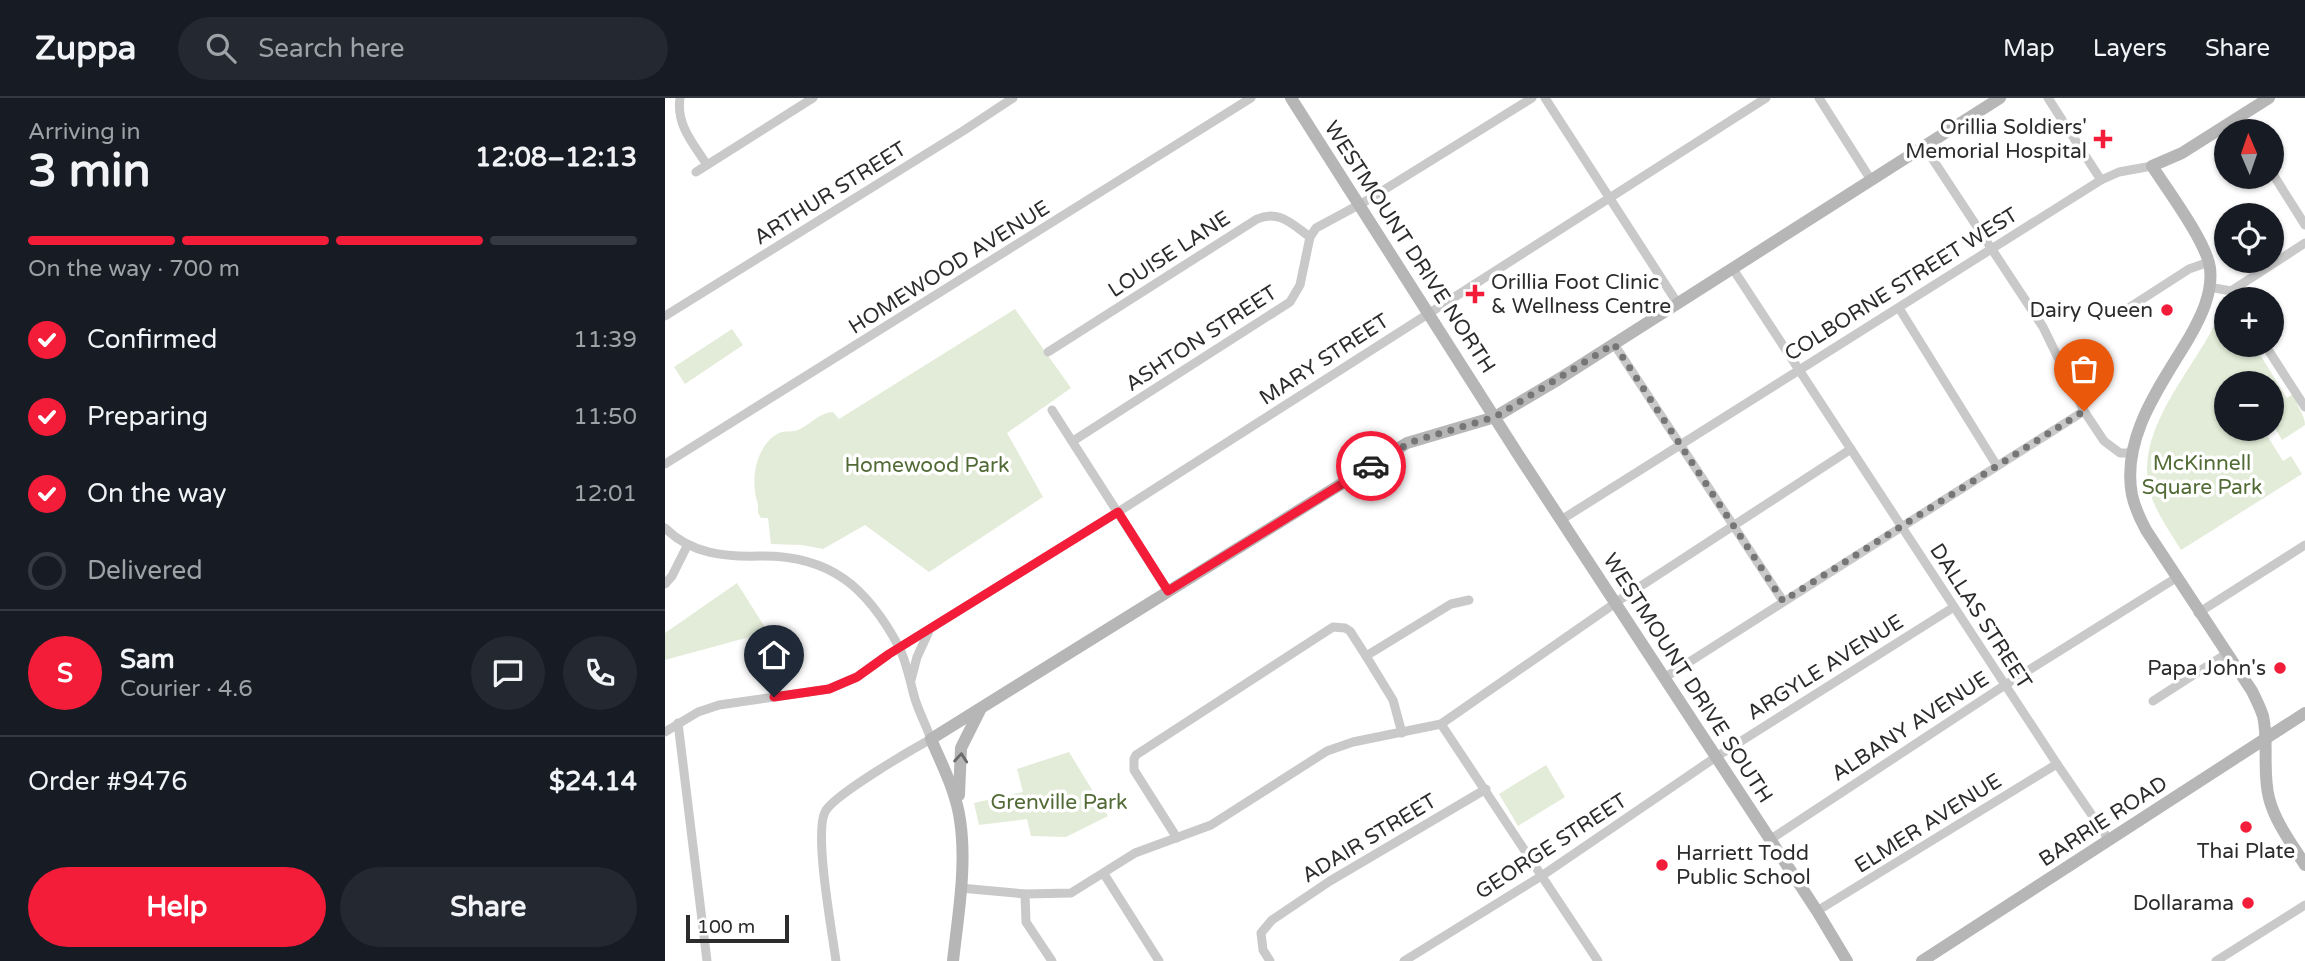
<!DOCTYPE html>
<meta charset="utf-8">
<style>
body{margin:0;font-family:"Varela Round",sans-serif;background:#242831;color:#f1f3f6;height:100vh;display:flex;flex-direction:column;font-size:26px;white-space:nowrap}
*{box-sizing:border-box;margin:0}
p{font-size:23px;color:#9ea1a6}
.icon{flex:none;width:38px;height:38px;fill:none;stroke:currentColor;stroke-width:2;stroke-linecap:round;stroke-linejoin:round}
.map{position:relative;flex:1;overflow:hidden}
.drawer{display:flex;flex-direction:column;background:#171b24;width:665px}
.drawer>*{flex:none}
.needle{width:46px;rotate:358deg}
.controls{position:absolute;left:1549px;top:21px;display:grid;gap:14px}
.controls a{display:grid;place-items:center;width:70px;height:70px;border-radius:50%;background:#171b24;box-shadow:0 2px 5px #0004;font-size:35px}
.scale{position:absolute;left:21px;bottom:18px;width:103px;box-sizing:border-box;padding-left:7px;border:4px solid #2c2c2c;border-top:0;font-size:19px;line-height:24px;white-space:nowrap;color:#2c2c2c;-webkit-text-stroke:5px #fff;paint-order:stroke}
.pin{position:absolute;display:grid;place-items:center;width:60px;height:60px;color:#fff;margin:-72px -30px;border-radius:50% 50% 50% 0;rotate:-45deg;box-shadow:0 0 7px #0007}
.pin .icon{rotate:45deg}
.courier{position:absolute;display:grid;place-items:center;width:70px;height:70px;margin:-35px;border:5px solid #f41d39;border-radius:50%;background:#fff;color:#222;box-shadow:0 2px 9px #0007}
.summary em{font-style:normal;font-weight:700}
.summary div{display:flex;flex-direction:column-reverse}
.summary{display:flex;align-items:center;justify-content:space-between;height:119px;padding:0 28px}
h1{font-size:46px;font-weight:700;line-height:52px}
.bar{display:grid;grid-template-columns:repeat(4,1fr);gap:10px 7px;align-content:center;height:84px;padding:0 28px}
.bar i{height:9px;border-radius:5px;background:#363941}
.bar .selected{background:#f41d39}
.bar p{grid-column:span 4}
.line{display:flex;align-items:center;gap:18px;padding:0 28px;border-top:2px solid #363941}
.line div{flex:1}
.round{display:grid;place-items:center;flex:none;width:74px;height:74px;border-radius:37px;background:#242831}
ol{padding:0 28px;list-style:none}
li{display:flex;align-items:center;gap:21px;height:77px}
li p{margin-inline-start:auto}
li .icon{padding:7px;border-radius:50%;background:#f41d39;color:#fff;stroke-width:4}
li:last-child{color:#9ea1a6}
li i{width:38px;height:38px;border:4px solid #363941;border-radius:50%}
.cta{display:flex;gap:14px;margin-top:auto;padding:14px 28px}
.cta a{flex:1;height:80px;border-radius:42px;background:#f41d39;color:#fff;font-size:28px;font-weight:700;line-height:80px;text-align:center}
.cta a+a{background:#242831;color:#f1f3f6}
header{display:flex;align-items:center;gap:42px;box-sizing:border-box;height:98px;padding:0 35px;background:#171b24;border-bottom:2px solid #363941}
header strong{font-size:33px}
nav{display:flex;gap:38px;margin-inline-start:auto;font-size:24px}
.search{width:490px;height:63px;background:#242831;display:flex;align-items:center;gap:18px;box-sizing:border-box;padding:0 24px;border-radius:38px;color:#9ea1a6;font-size:26px}
main{display:flex;flex:1;min-height:0}
.map>svg:first-child{display:block}
.green{fill:#e3ecd8}
.lines{fill:none;stroke-linecap:round;stroke-linejoin:round}
.street{stroke:#c9c9c9;stroke-width:9}
.secondary{stroke:#b6b6b6;stroke-width:12}
.oneway{stroke:#6a6a6a}
.done{stroke:#767676;stroke-width:7;stroke-dasharray:0 12.6}
.route{stroke:#f41d39;stroke-width:9}
.poi-dot{fill:#f41d39;stroke:#fff;stroke-width:2.5}
.labels{text-anchor:middle;stroke-width:7;stroke-linejoin:round;paint-order:stroke}
.poi-label{font-size:21px;fill:#2c2c2c;stroke:#fff;text-anchor:end}
.street-label{font-size:21px;fill:#2c2c2c;stroke:#fff}
.park-label{font-size:21px;fill:#526b36;stroke:#fff}
</style>
<header>
<strong>Zuppa</strong>
<div class="search"><svg class="icon" aria-label="search" viewBox="0 0 24 24"><circle cx="10" cy="10" r="6"/><path d="M15 15l6 6"/></svg>Search here</div>
<nav><a>Map</a><a>Layers</a><a>Share</a></nav>
</header>
<main>
<section class="drawer">
<div class="summary"><div><h1>3 min</h1><p>Arriving in</p></div><em>12:08–12:13</em></div>
<div class="bar"><i class="selected"></i><i class="selected"></i><i class="selected"></i><i></i><p>On the way · 700 m</p></div>
<ol>
<li><svg class="icon" aria-label="check" viewBox="0 0 24 24"><path d="M5 12l5 5 9-10"/></svg>Confirmed<p>11:39</p></li>
<li><svg class="icon" aria-label="check" viewBox="0 0 24 24"><path d="M5 12l5 5 9-10"/></svg>Preparing<p>11:50</p></li>
<li><svg class="icon" aria-label="check" viewBox="0 0 24 24"><path d="M5 12l5 5 9-10"/></svg>On the way<p>12:01</p></li>
<li><i></i>Delivered</li>
</ol>
<div class="line" style="height:126px"><b class="round" style="background:#f41d39;color:#fff">S</b><div><b>Sam</b><p>Courier · 4.6</p></div><a class="round"><svg class="icon" aria-label="chat" viewBox="0 0 24 24"><path d="M4 5h16v11H9l-5 4z"/></svg></a><a class="round"><svg class="icon" aria-label="phone" viewBox="0 0 24 24"><path d="M5 4h4l2 5-3 2q2 4 5 5l2-3 5 2v4C11 20 4 13 5 4z"/></svg></a></div>
<div class="line" style="height:91px"><div>Order #9476</div><b>$24.14</b></div>
<div class="cta"><a>Help</a><a>Share</a></div>
</section>
<div class="map">
<svg width="1640" height="863" viewBox="0 0 1640 863">
<rect width="100%" height="100%" fill="#fff"/>
<g class="green">
<path d="M1558,198l3,4v45h28l33,53 7,-5c1,12 11,21 11,32l-23,15 -10,-17 -1,-40h-45v46h37l20,32 8,-5 11,18 -121,76c-12,-20 -30,-44 -33,-67 -9,-58 45,-113 68,-161 3,-8 4,-18 7,-26z"/>
<path d="M350,211l56,79 -64,45 36,64 -114,75 -64,-47 -42,24 -21,-4 -31,-1 -3,-26h-7l-3,-5c1,-11 -2,-12 -3,-22 -3,-20 4,-48 24,-58 6,-3 14,0 21,-4 12,-6 19,-16 33,-17l6,7z"/>
<polygon points="67,231 78,247 20,286 9,269"/>
<polygon points="72,485 103,534 0,562 0,535"/>
<polygon points="404,654 443,718 401,739 366,738 362,721 314,727 309,705 358,694 352,671"/>
<polygon points="881,667 900,699 853,728 834,696"/>
</g>
<g class="lines">
<g class="street">
<path d="M15,0c-4,27 13,45 27,67"/>
<polyline points="880,0 1013,206"/>
<polyline points="1154,0 1206,82"/>
<polyline points="1383,0 1436,82"/>
<polyline points="1573,19 1582,33"/>
<polyline points="1259,48 1378,229 1419,313 1439,343 1455,355 1467,355"/>
<polyline points="1606,73 1640,127"/>
<polyline points="31,74 148,0"/>
<polyline points="1068,171 1392,666 1444,742"/>
<polyline points="1544,189 1566,193"/>
<polyline points="1566,193 1640,145"/>
<polyline points="1234,210 1332,368"/>
<polyline points="1462,211 1524,171 1544,164"/>
<polyline points="0,218 298,33 348,0"/>
<polyline points="949,246 1118,503"/>
<polyline points="1600,247 1640,309"/>
<path d="M383,254l209,-133c22,-10 36,6 53,18"/>
<polyline points="387,312 503,493"/>
<polyline points="408,343 625,204 635,187 645,139 651,130 701,103 867,0"/>
<polyline points="0,366 586,0"/>
<polyline points="896,422 1436,82 1454,74 1487,68"/>
<path d="M0,430c26,26 60,29 95,28 70,-1 107,31 139,91 8,16 11,35 16,52 4,13 11,26 16,40 -20,11 -99,57 -106,73 -11,22 7,119 11,149"/>
<polyline points="0,486 7,478 22,448"/>
<polyline points="1533,515 1640,447"/>
<polyline points="701,558 786,506 804,502"/>
<polyline points="999,580 1419,313"/>
<polyline points="246,582 252,559 264,533"/>
<polyline points="1488,603 1561,556"/>
<polyline points="13,625 42,863"/>
<polyline points="776,626 933,863"/>
<polyline points="0,634 33,614 54,607 164,591 192,579 224,556 453,414 1101,0"/>
<polyline points="512,740 469,672 469,661 471,657 668,529 680,530 685,533 701,558 728,602 737,635"/>
<polyline points="1106,741 1340,587 1511,480"/>
<polyline points="439,776 494,863"/>
<polyline points="295,790 360,796 406,795 470,755 546,727 662,653 688,644 776,626 959,499 1186,351"/>
<polyline points="360,796 361,824 387,863"/>
<polyline points="1152,813 1392,666"/>
<polyline points="605,863 598,852 596,835 607,822 665,783 821,691"/>
<polyline points="739,863 878,777 1051,659 1289,509"/>
<polyline points="1551,863 1640,807"/>
</g>
<g class="secondary">
<polyline points="626,0 856,361 1152,813 1182,863"/>
<path d="M1604,0l-87,55 -30,13c15,23 55,77 58,102 3,25 -9,49 -21,70 -28,47 -68,99 -57,157 3,13 8,24 14,35l106,161c4,8 8,16 11,25 6,26 -1,55 6,82 6,24 23,46 36,67"/>
<polyline points="294,697 296,650 315,612"/>
<path d="M288,863c5,-46 14,-95 7,-141 -4,-29 -18,-55 -29,-81l476,-296 88,-26 64,-38 441,-281"/>
<polyline points="1257,863 1640,615"/>
</g>
</g>
<defs><path id="oneway-chevron" d="M-2-3.5L2.5 0L-2 3.5" fill="none" stroke-width="1.6" stroke-linecap="round" stroke-linejoin="round" transform="scale(1.75)"/></defs>
<use class="oneway" href="#oneway-chevron" transform="translate(296 660) rotate(-85)"/>
<g class="lines">
<polyline class="done" points="706,368 746,344 830,319 949,246 1118,503 1419,313"/>
<polyline class="route" points="109,599 164,591 192,579 224,556 453,414 503,493 706,368"/>
</g>
<g class="poi-dot">
<path d="M1434.5 30.5h7v7h7v7h-7v7h-7v-7h-7v-7h7z"/>
<path d="M806.5 185.5h7v7h7v7h-7v7h-7v-7h-7v-7h7z"/>
<circle cx="1502" cy="212" r="7"/>
<circle cx="1615" cy="570" r="7"/>
<circle cx="1581" cy="729" r="7"/>
<circle cx="997" cy="767" r="7"/>
<circle cx="1583" cy="805" r="7"/>
</g>
<g class="labels">
<g class="poi-label">
<text x="1422" y="36">Orillia Soldiers'<tspan x="1422" dy="24">Memorial Hospital</tspan></text>
<text x="826" y="191" text-anchor="start">Orillia Foot Clinic<tspan x="826" dy="24">&amp; Wellness Centre</tspan></text>
<text x="1488" y="219">Dairy Queen</text>
<text x="1601" y="577">Papa John's</text>
<text x="1581" y="760" text-anchor="middle">Thai Plate</text>
<text x="1011" y="762" text-anchor="start">Harriett Todd<tspan x="1011" dy="24">Public School</tspan></text>
<text x="1569" y="812">Dollarama</text>
</g>
<g class="street-label">
<text transform="translate(165 95) rotate(-32)" y="7">ARTHUR STREET</text>
<text transform="translate(745 149) rotate(57)" y="7">WESTMOUNT DRIVE NORTH</text>
<text transform="translate(504 156) rotate(-33)" y="7">LOUISE LANE</text>
<text transform="translate(284 169) rotate(-32)" y="7">HOMEWOOD AVENUE</text>
<text transform="translate(1236 186) rotate(-32)" y="7">COLBORNE STREET WEST</text>
<text transform="translate(536 240) rotate(-33)" y="7">ASHTON STREET</text>
<text transform="translate(659 261) rotate(-33)" y="7">MARY STREET</text>
<text transform="translate(1316 518) rotate(57)" y="7">DALLAS STREET</text>
<text transform="translate(1160 569) rotate(-32)" y="7">ARGYLE AVENUE</text>
<text transform="translate(1023 580) rotate(57)" y="7">WESTMOUNT DRIVE SOUTH</text>
<text transform="translate(1245 628) rotate(-33)" y="7">ALBANY AVENUE</text>
<text transform="translate(1438 723) rotate(-33)" y="7">BARRIE ROAD</text>
<text transform="translate(1263 725) rotate(-32)" y="7">ELMER AVENUE</text>
<text transform="translate(704 740) rotate(-31)" y="7">ADAIR STREET</text>
<text transform="translate(886 748) rotate(-33)" y="7">GEORGE STREET</text>
</g>
<g class="park-label">
<text x="1537" y="372">McKinnell<tspan x="1537" dy="24">Square Park</tspan></text>
<text x="262" y="374">Homewood Park</text>
<text x="394" y="711">Grenville Park</text>
</g>
</g>
</svg>
<div class="controls">
<a><svg class="needle" viewBox="-14 -14 28 28"><path d="M0-13l5 13h-10z" fill="#e53935"/><path d="M0 13l5-13h-10z" fill="#9ea1a6"/></svg></a>
<a><svg class="icon" aria-label="locate" viewBox="0 0 24 24"><circle cx="12" cy="12" r="6"/><path d="M12 2v4M12 18v4M2 12h4M18 12h4"/></svg></a>
<a>+</a>
<a>−</a>
</div>
<div class="scale">100 m</div>
<div class="pin" style="left:1419px;top:313px;background:#ea580c"><svg class="icon" aria-label="bag" viewBox="0 0 24 24"><path d="M5 8h14l-1 12H6zM9 8a3 3 0 0 1 6 0"/></svg></div>
<div class="pin" style="left:109px;top:599px;background:#1f2937"><svg class="icon" aria-label="home" viewBox="0 0 24 24"><path d="M3 11l9-7 9 7M6 9v11h12V9"/></svg></div>
<div class="courier" style="left:706px;top:368px"><svg class="icon" aria-label="car" viewBox="0 0 24 24"><path d="M5 17H2v-5l4-1 3-4h7l3 4 3 1v5h-3M9 17h6M6 11h13"/><circle cx="7" cy="17" r="2"/><circle cx="17" cy="17" r="2"/></svg></div>
</div>
</main>
